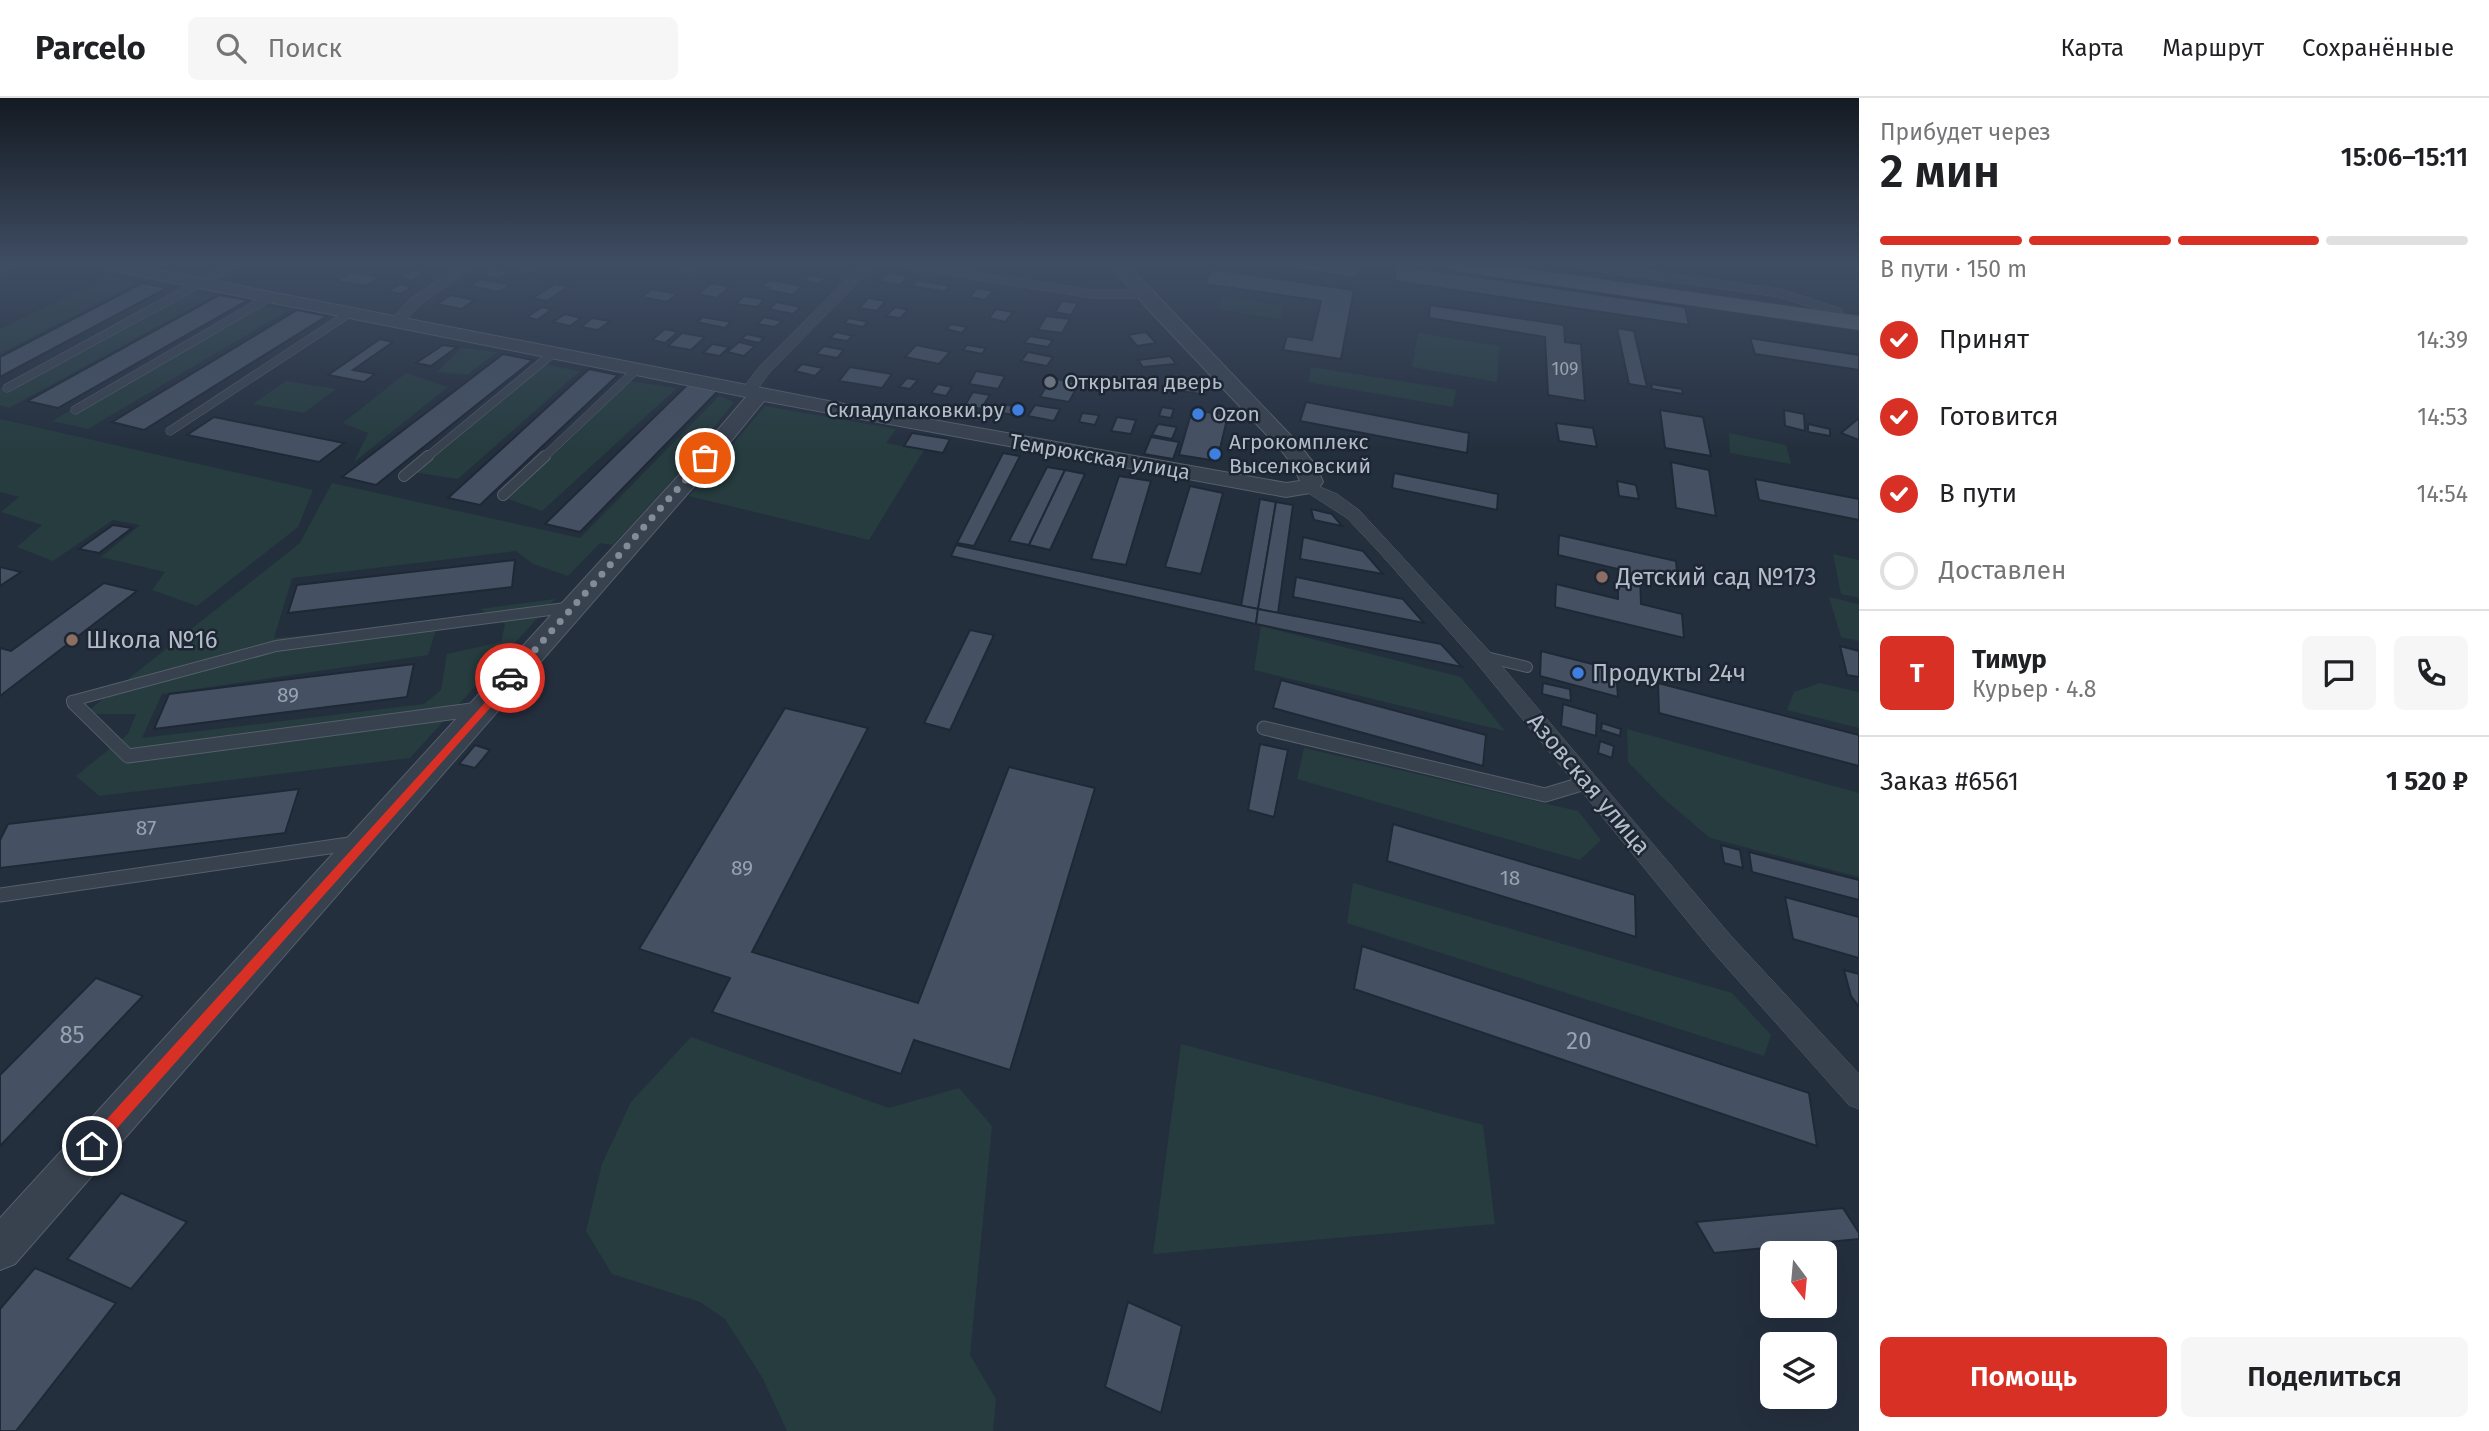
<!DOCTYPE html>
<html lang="ru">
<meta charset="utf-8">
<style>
body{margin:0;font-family:"Fira Sans",sans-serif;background:#f6f6f6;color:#202124;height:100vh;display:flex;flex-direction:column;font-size:26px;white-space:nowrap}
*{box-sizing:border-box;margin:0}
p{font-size:23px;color:#757577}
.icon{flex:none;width:38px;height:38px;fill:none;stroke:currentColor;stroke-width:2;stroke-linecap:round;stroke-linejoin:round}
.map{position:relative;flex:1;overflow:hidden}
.panel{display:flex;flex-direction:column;background:#fff;width:630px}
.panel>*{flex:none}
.needle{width:46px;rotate:164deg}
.fabs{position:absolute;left:1760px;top:1143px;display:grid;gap:14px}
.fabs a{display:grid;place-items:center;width:77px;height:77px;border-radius:10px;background:#fff;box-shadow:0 7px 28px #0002;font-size:35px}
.pin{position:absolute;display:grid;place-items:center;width:60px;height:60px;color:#fff;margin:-30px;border:4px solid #fff;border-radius:50%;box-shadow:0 2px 7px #0007}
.courier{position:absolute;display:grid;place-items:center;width:70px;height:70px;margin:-35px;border:5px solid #d93025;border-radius:50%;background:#fff;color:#222;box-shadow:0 2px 9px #0007}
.head em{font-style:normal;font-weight:600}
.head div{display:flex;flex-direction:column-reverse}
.head{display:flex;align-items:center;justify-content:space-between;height:119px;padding:0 21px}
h1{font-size:46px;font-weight:600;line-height:52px}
.bar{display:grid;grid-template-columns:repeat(4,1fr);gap:10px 7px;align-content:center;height:84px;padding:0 21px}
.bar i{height:9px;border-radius:5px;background:#e0e0e0}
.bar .selected{background:#d93025}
.bar p{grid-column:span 4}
.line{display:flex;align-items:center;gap:18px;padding:0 21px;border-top:2px solid #e0e0e0}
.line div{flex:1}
.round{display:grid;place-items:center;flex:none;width:74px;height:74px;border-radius:10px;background:#f6f6f6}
ol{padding:0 21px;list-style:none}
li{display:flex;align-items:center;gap:21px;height:77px}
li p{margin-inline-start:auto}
li .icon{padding:7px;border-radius:50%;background:#d93025;color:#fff;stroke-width:4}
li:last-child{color:#757577}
li i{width:38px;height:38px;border:4px solid #e0e0e0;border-radius:50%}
.primary-button{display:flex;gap:14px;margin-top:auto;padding:14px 21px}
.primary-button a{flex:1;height:80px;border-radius:10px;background:#d93025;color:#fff;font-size:28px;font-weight:600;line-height:80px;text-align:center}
.primary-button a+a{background:#f6f6f6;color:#202124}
header{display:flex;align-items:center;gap:42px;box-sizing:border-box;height:98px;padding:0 35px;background:#fff;border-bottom:2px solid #e0e0e0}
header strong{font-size:33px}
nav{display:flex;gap:38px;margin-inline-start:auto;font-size:24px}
.search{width:490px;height:63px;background:#f6f6f6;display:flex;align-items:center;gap:18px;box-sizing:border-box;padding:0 24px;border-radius:10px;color:#757577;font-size:26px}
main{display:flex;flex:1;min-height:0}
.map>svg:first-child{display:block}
.green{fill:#263c3f}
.building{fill:#455162;stroke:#1f2835;stroke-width:2}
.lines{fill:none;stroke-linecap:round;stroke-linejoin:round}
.service-far2-casing{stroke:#565f6c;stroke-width:9}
.service-far1-casing{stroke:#565f6c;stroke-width:12}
.service-casing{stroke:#565f6c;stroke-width:15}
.minor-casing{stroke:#565f6c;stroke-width:1}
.tertiary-casing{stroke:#565f6c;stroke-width:2}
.primary-casing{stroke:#414a57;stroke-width:1}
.service-far2{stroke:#38414e;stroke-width:8}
.service-far1{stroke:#38414e;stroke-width:10}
.service{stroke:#38414e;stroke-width:13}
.minor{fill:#38414e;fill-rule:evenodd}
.tertiary{fill:#38414e;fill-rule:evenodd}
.primary{fill:#56606e;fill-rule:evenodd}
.route{fill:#d93025}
.done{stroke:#828b98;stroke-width:7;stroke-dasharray:0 12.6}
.worship-dot{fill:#6b7280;stroke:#1d2633;stroke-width:2.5}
.shop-dot{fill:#3f7fe0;stroke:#1d2633;stroke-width:2.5}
.education-dot{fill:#8d6e63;stroke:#1d2633;stroke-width:2.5}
.labels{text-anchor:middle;stroke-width:5;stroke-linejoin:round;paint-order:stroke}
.far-number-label{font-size:18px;fill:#98a1af}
.far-poi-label{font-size:21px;fill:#b4bcc9;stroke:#1d2633;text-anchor:start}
.far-street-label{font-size:21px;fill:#b4bcc9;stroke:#1d2633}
.number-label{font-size:21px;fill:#98a1af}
.poi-label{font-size:24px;fill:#b4bcc9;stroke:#1d2633;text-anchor:start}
.street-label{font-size:24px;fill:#b4bcc9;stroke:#1d2633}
.near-number-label{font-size:24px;fill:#98a1af}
</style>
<header>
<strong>Parcelo</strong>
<div class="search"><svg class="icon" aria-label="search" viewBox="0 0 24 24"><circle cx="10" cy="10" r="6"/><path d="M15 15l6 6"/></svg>Поиск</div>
<nav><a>Карта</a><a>Маршрут</a><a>Сохранённые</a></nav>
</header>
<main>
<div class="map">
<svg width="1859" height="1333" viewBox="0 0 1859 1333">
<rect width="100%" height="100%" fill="#242f3e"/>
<g class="green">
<polygon points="111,177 137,185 0,256 0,231"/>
<polygon points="176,191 213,198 9,310 0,307 0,291"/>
<polygon points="1223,198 1283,208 1280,221 1218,211"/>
<polygon points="255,206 287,213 88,331 52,323"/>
<polygon points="1418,235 1499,248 1497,284 1412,269"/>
<polygon points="462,250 497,254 467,277 437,274"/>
<polygon points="538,265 580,273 458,381 405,373"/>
<polygon points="1311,269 1456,292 1453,309 1309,284"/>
<polygon points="406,275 448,289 354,364 368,335 343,325"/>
<polygon points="622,282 677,290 542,413 502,399"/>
<polygon points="286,283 336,291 304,315 253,306"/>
<polygon points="719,298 734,304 677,377 613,447 600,445 568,478 533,466 516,453 292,480 274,540 438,526 428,557 162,596 142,640 424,606 441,592 447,556 501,544 505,526 480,511 555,501 410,660 99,698 76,678 128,636 136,616 84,616 300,445 332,385 580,440"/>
<polygon points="765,308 896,331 886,345 924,352 869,442 689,398"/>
<polygon points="0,321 313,392 298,429 197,508 152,492 165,474 101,459 140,427 113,422 53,463 17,449 42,427 1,414 19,399 0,394"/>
<polygon points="1729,335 1786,347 1791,366 1730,355"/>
<polygon points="1833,456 1859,462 1859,500 1841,496"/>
<polygon points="1829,499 1859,506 1859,543 1841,539"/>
<polygon points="1261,528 1461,579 1505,633 1254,572"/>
<polygon points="1820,585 1859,594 1859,630 1787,612 1794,594"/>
<polygon points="1627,631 1859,695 1859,779 1710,740 1663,700 1628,664"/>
<polygon points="1304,650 1578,713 1601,742 1580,762 1297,681"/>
<polygon points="1353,785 1732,895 1771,937 1764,958 1347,825"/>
<polygon points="691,939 889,1010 959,990 992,1028 970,1257 996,1301 993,1333 787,1333 762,1279 725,1221 700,1204 612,1176 586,1133 602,1066 631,1004"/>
<polygon points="1181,946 1483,1027 1495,1126 1153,1156"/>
</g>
<g class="building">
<polygon points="525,167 532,167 543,169 533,175 517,172"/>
<polygon points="682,167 700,170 692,177 674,173"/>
<polygon points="1271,167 1360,167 1357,180"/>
<polygon points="1397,167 1685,209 1689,227 1394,183"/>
<polygon points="414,171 426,173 413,182 401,180"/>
<polygon points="491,171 509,173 500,180 483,177"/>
<polygon points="1211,171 1354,192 1341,261 1283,252 1287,238 1312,242 1321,203 1205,186"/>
<polygon points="351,174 380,179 366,188 336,183"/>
<polygon points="888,174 909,179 900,187 879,183"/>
<polygon points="809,177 825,180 819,186 803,183"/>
<polygon points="480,181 510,187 499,194 470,188"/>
<polygon points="918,182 950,188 944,194 912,188"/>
<polygon points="767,183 776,183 802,188 793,197 767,192 769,190 762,188"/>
<polygon points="142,185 167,190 0,279 0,259"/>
<polygon points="711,185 730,189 717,200 698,196"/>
<polygon points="400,186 413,189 400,196 387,193"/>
<polygon points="555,186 569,188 547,203 533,200"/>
<polygon points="977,190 993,193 985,202 970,199"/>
<polygon points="652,191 677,196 667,204 642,199"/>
<polygon points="219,197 248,202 58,310 27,303"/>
<polygon points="451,197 475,202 461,211 437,206"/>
<polygon points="743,198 764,201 758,209 736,206"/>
<polygon points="868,200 886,203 877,213 859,210"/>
<polygon points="1062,203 1078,205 1071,217 1055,214"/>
<polygon points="777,204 801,209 793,216 769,211"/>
<polygon points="1430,207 1564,227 1565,244 1581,246 1585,303 1548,297 1545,239 1429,220"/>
<polygon points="542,209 552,211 537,222 527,219"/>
<polygon points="895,209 908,212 900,220 886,218"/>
<polygon points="996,211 1013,214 1005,224 989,220"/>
<polygon points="297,212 327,218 144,332 112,324"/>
<polygon points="565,216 581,220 570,228 553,224"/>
<polygon points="1046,218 1070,221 1062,235 1038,232"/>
<polygon points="703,219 731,224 725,230 697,224"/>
<polygon points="764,219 782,223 775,229 757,226"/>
<polygon points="592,220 610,223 598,232 581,229"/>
<polygon points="849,220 868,224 863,229 844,225"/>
<polygon points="951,226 967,229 962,235 946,231"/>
<polygon points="1617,230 1634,233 1647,289 1629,286"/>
<polygon points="665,231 678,234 665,245 652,242"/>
<polygon points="836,234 853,238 847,243 830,240"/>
<polygon points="1146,234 1156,245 1137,248 1128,237"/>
<polygon points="682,235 705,239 691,252 668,248"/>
<polygon points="747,236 764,240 759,245 741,241"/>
<polygon points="1030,238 1053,242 1048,249 1024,245"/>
<polygon points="1750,240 1859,257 1859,272 1755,256"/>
<polygon points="380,241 393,244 353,272 375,276 364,284 328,277"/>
<polygon points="739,244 755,248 744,258 727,254"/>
<polygon points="712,246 729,249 720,258 703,255"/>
<polygon points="443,247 457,249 431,268 416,265"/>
<polygon points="916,247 950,254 939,266 905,259"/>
<polygon points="967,247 986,250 982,256 963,252"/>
<polygon points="824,248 844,252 837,260 816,256"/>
<polygon points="1028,254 1053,259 1047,268 1021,263"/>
<polygon points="503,256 533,262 376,387 342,379"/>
<polygon points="1170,258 1176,266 1143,269 1138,262"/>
<polygon points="802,266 823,270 815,278 795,273"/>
<polygon points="850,269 892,276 882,290 839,283"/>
<polygon points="589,271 618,277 480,407 448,400"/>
<polygon points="976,273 1005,278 998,291 969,286"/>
<polygon points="907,280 918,282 910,291 899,289"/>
<polygon points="1051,280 1079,285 1069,304 1040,299"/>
<polygon points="938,286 952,289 946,298 931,295"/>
<polygon points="1651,286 1682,291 1683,296 1652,291"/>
<polygon points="687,287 718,293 580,434 545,426"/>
<polygon points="1177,287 1208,291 1206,297 1175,292"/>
<polygon points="973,294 990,297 981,311 965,307"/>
<polygon points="1306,304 1469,335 1467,355 1300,323"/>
<polygon points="1002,306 1025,310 1020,318 997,314"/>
<polygon points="1035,307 1060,311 1054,323 1028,318"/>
<polygon points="1162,309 1174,311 1171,320 1159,318"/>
<polygon points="1192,312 1228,317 1217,363 1179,357"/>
<polygon points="1660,312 1703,319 1711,358 1665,350"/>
<polygon points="1784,312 1804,316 1805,333 1785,328"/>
<polygon points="1082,315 1099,317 1095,327 1079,324"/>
<polygon points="214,319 344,345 319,364 187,337"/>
<polygon points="1117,319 1136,322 1131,336 1111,333"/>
<polygon points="1859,320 1859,342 1841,335"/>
<polygon points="1556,325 1593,330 1597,349 1559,343"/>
<polygon points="1158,326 1177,329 1172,341 1152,337"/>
<polygon points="1808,326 1830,331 1830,338 1808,334"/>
<polygon points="912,335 950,341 943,355 904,348"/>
<polygon points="1151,339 1179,344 1173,361 1144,356"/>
<polygon points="1003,355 1020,358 974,448 957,445"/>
<polygon points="1671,364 1709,372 1716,418 1676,410"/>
<polygon points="1047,369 1065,372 1029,447 1009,443"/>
<polygon points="1065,372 1085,376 1050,452 1029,447"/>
<polygon points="1394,375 1498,396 1497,412 1392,390"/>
<polygon points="1119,378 1151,383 1126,467 1091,461"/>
<polygon points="1755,381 1859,401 1859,422 1759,402"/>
<polygon points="1617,383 1636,387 1639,401 1619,398"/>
<polygon points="1190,388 1223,395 1201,476 1165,469"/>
<polygon points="1260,401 1276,404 1258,511 1241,508"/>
<polygon points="1276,404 1293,407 1278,515 1258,511"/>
<polygon points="1311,411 1332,416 1342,428 1314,422"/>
<polygon points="113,427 132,430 99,455 79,451"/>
<polygon points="1559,437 1676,463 1678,484 1640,475 1641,506 1682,516 1684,540 1555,509 1556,486 1618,501 1618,471 1558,457"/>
<polygon points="1303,439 1363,453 1383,476 1300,461"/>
<polygon points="956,447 1258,511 1256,526 951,458"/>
<polygon points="515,462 512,489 288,515 297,487"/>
<polygon points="0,469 21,474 0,488"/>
<polygon points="1296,479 1403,501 1424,525 1293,499"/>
<polygon points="104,485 137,493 0,598 0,550 11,553"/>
<polygon points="1258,511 1441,546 1462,569 1256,526"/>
<polygon points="970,532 994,537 950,632 924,625"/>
<polygon points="1840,548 1859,553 1859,579 1847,577"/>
<polygon points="1541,553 1616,572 1618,599 1540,578"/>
<polygon points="414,566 407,599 154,631 169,596"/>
<polygon points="1281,582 1486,637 1483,668 1273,610"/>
<polygon points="1543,585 1570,591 1571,603 1542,596"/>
<polygon points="1658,585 1859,637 1859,668 1659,615"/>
<polygon points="1563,606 1597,616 1596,638 1561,628"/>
<polygon points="785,610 868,630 752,854 918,905 1009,669 1095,690 1010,972 914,942 901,976 712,914 730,880 639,851"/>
<polygon points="1602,625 1621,631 1620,638 1601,632"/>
<polygon points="1600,643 1614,648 1612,660 1598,655"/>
<polygon points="1260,646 1288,652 1274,719 1248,712"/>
<polygon points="475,647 490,652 475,670 459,666"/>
<polygon points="299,691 285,735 0,770 0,742 8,726"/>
<polygon points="1393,726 1635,797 1636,839 1387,763"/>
<polygon points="1721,747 1740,752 1743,770 1724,765"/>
<polygon points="1749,754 1859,782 1859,802 1752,774"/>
<polygon points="1785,799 1859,819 1859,860 1793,841"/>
<polygon points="1362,848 1809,995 1817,1048 1354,891"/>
<polygon points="1844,872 1859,876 1859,909 1851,898"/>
<polygon points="96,880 143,898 0,1048 0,977"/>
<polygon points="121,1095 187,1124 131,1191 67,1161"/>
<polygon points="1843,1110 1859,1135 1859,1141 1714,1155 1696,1124"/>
<polygon points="35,1170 116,1205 16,1333 0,1333 0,1211"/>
<polygon points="1128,1204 1182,1228 1161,1315 1105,1289"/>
</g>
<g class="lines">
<defs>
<g id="service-far2">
<polyline points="1581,167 1780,195 1838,214 1842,222"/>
<polyline points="1,171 12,167"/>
<polyline points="7,290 233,167"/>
<polyline points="75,312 268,200"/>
<polyline points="170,333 348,216"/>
<polyline points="426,360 552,256"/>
<polyline points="543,360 636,272"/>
</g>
<g id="service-far1">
<polyline points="404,378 428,358"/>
<polyline points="503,397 545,358"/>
<polyline points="1482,558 1527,569"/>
<polyline points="72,603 276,548 573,509"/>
<polyline points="72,603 76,607"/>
</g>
<g id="service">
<polyline points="74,605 128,658 479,611"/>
<polyline points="1264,630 1545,697 1588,684"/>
<polyline points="0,797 356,745"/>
</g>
<g id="minor">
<polygon points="460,167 475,167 420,207 400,228 390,228 390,222 410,201"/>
<polygon points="861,167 875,167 770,274 753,297 743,297 740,294 760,268"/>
<polygon points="899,167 929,167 1093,192 1143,192 1150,196 1143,200 1093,200 906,171"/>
<polygon points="1308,384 1337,396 1359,412 1489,553 1731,838 1859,976 1859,1011 1849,1007 1713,854 1475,563 1380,455 1347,420 1299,389 1302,385"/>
</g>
<polygon id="tertiary" points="101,167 133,167 844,306 1286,385 1300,383 1294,369 1281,352 1149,212 1110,167 1128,167 1296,343 1317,369 1323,384 1316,394 1286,399 764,303 696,386 15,1166 0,1172 0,1120 680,376 746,299 109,172"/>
<polygon id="primary" points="1446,167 1499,167 1859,218 1859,232 1457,173 1450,171"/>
</defs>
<use href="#service-far2" class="service-far2-casing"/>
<use href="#service-far1" class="service-far1-casing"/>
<use href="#service" class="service-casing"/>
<use href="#minor" class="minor-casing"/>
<use href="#tertiary" class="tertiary-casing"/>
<use href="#primary" class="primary-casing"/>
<use href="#service-far2" class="service-far2"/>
<use href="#service-far1" class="service-far1"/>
<use href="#service" class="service"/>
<use href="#minor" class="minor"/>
<use href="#tertiary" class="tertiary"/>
<use href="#primary" class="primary"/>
</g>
<linearGradient id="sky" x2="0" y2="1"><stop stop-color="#141a22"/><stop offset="0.47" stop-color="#3f4d63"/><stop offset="1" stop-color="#3f4d63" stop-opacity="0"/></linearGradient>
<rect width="1859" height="353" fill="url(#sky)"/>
<polygon class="route" points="510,577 515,580 514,583 97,1053 92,1055 87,1053 85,1048 87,1043"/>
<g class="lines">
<polyline class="done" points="510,580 705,360"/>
</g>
<circle class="worship-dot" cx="1050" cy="284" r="7"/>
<g class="shop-dot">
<circle cx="1018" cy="312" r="7"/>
<circle cx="1198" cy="316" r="7"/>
<circle cx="1215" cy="356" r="7"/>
<circle cx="1578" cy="575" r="7"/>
</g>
<g class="education-dot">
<circle cx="1602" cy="479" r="7"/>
<circle cx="72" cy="542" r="7"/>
</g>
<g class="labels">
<g class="far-number-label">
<text x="1565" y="277">109</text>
</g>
<g class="far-poi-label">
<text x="1064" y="291">Открытая дверь</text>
<text x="1004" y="319" text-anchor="end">Складупаковки.ру</text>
<text x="1212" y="323">Ozon</text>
<text x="1229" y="351">Агрокомплекс<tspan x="1229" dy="24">Выселковский</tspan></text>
</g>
<g class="far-street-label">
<text transform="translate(1100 359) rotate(10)" y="7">Темрюкская улица</text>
</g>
<g class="number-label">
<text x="288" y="604">89</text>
<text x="146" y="737">87</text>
<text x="742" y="777">89</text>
<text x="1510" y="787">18</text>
</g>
<g class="poi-label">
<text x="1616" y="487">Детский cад №173</text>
<text x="86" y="550">Школа №16</text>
<text x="1592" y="583">Продукты 24ч</text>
</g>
<g class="street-label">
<text transform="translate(1589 686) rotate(50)" y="8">Азовская улица</text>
</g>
<g class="near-number-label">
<text x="72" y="945">85</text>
<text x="1579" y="951">20</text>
</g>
</g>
</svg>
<div class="fabs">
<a><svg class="needle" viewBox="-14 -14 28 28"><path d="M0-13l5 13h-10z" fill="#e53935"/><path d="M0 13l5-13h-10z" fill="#757577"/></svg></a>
<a><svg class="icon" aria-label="layers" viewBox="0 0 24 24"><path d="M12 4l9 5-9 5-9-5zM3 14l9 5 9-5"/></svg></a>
</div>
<div class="pin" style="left:705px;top:360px;background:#ea580c"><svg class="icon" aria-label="bag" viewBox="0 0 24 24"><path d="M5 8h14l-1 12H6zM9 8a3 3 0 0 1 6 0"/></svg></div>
<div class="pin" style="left:92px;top:1048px;background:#1f2937"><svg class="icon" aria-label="home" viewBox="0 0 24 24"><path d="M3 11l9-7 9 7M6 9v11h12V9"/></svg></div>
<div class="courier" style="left:510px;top:580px"><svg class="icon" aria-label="car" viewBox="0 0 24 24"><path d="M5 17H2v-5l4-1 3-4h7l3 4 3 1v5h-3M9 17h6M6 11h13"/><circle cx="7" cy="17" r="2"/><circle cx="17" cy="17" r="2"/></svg></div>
</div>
<section class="panel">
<div class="head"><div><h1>2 мин</h1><p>Прибудет через</p></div><em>15:06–15:11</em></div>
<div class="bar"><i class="selected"></i><i class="selected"></i><i class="selected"></i><i></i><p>В пути · 150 m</p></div>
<ol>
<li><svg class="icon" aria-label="check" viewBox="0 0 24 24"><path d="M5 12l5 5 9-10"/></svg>Принят<p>14:39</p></li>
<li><svg class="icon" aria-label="check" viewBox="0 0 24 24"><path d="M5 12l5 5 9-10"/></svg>Готовится<p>14:53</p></li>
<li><svg class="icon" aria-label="check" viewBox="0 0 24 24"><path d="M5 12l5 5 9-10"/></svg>В пути<p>14:54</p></li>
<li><i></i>Доставлен</li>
</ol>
<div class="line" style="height:126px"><b class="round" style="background:#d93025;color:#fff">Т</b><div><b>Тимур</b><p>Курьер · 4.8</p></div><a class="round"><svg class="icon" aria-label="chat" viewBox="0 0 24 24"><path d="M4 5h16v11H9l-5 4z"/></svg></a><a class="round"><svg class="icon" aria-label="phone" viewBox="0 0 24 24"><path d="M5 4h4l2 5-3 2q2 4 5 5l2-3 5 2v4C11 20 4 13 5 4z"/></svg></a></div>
<div class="line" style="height:91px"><div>Заказ #6561</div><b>1 520 ₽</b></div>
<div class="primary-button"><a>Помощь</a><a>Поделиться</a></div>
</section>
</main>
